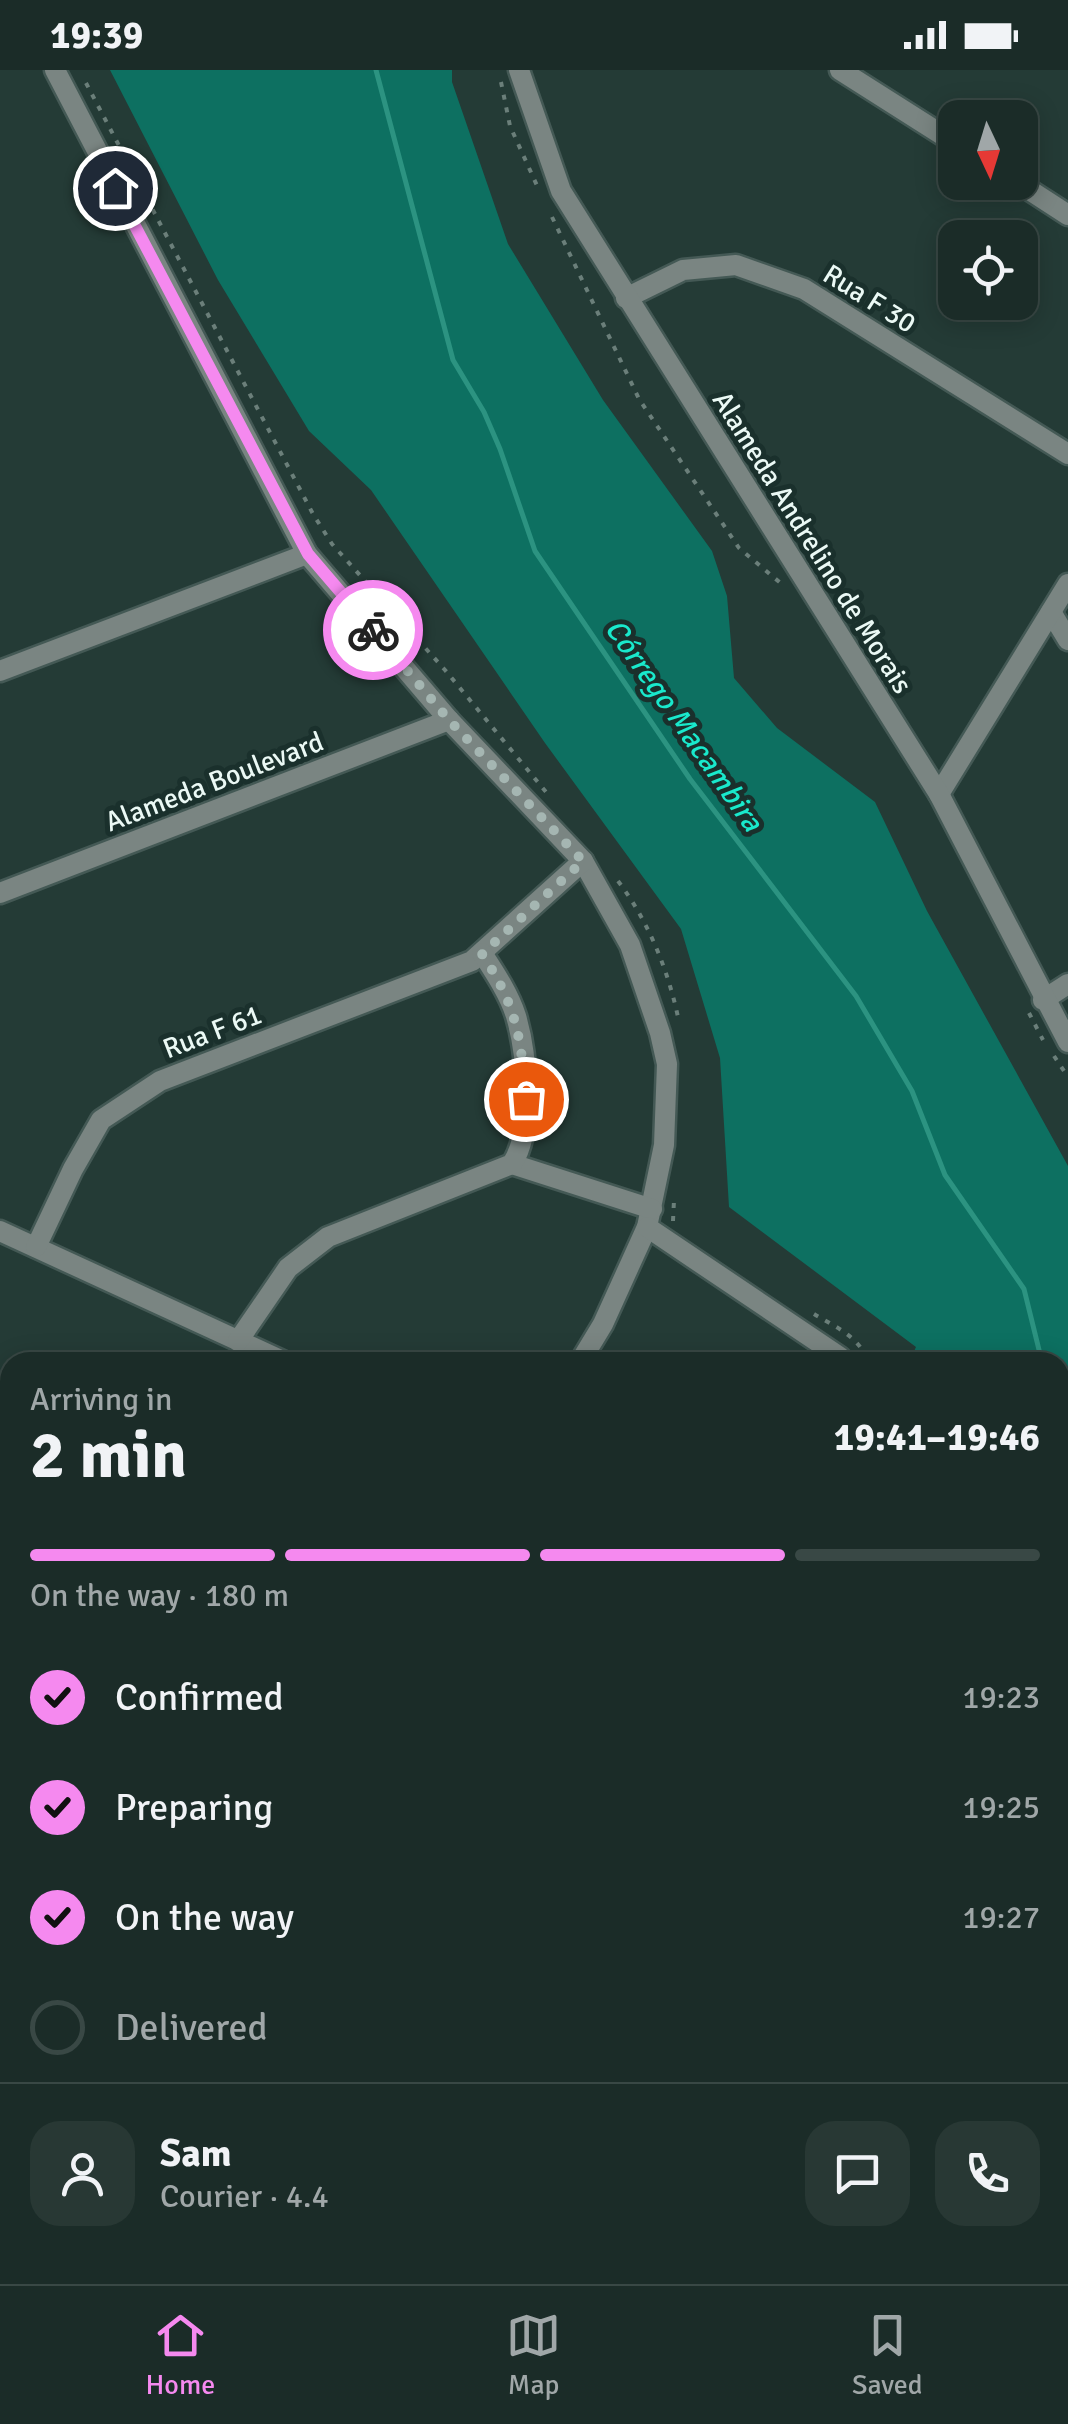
<!DOCTYPE html>
<meta charset="utf-8">
<style>
body{margin:0;font-family:Signika,sans-serif;background:#283834;color:#f1f3f6;height:100vh;display:flex;flex-direction:column;font-size:38px;white-space:nowrap}
*{box-sizing:border-box;margin:0}
p{font-size:32px;color:#a0a7a8}
.icon{flex:none;width:55px;height:55px;fill:none;stroke:currentColor;stroke-width:2;stroke-linecap:round;stroke-linejoin:round}
.map{position:relative;flex:1;overflow:hidden}
.panel{position:absolute;left:0px;top:1282px;width:1070px;height:932px;display:flex;flex-direction:column;background:#1b2c28;border-radius:30px 30px 0 0;box-shadow:0 5px 25px #0003,0 0 0 2px #394845}
.panel>*{flex:none}
.needle{width:65px;rotate:176deg}
.buttons{position:absolute;left:938px;top:30px;display:grid;gap:20px}
.buttons a{display:grid;place-items:center;width:100px;height:100px;border-radius:20px;background:#1b2c28;box-shadow:0 5px 25px #0003,0 0 0 2px #394845;font-size:50px}
.pin{position:absolute;display:grid;place-items:center;width:85px;height:85px;color:#fff;margin:-42px;border:5px solid #fff;border-radius:50%;box-shadow:0 2px 10px #0007}
.courier{position:absolute;display:grid;place-items:center;width:100px;height:100px;margin:-50px;border:8px solid #f589ef;border-radius:50%;background:#fff;color:#222;box-shadow:0 2px 12px #0007}
.head em{font-style:normal;font-weight:800}
.head div{display:flex;flex-direction:column-reverse}
.head{display:flex;align-items:center;justify-content:space-between;height:170px;padding:0 30px}
h1{font-size:65px;font-weight:800;line-height:75px}
.bar{display:grid;grid-template-columns:repeat(4,1fr);gap:15px 10px;align-content:center;height:120px;padding:0 30px}
.bar i{height:12px;border-radius:8px;background:#394845}
.bar .current{background:#f589ef}
.bar p{grid-column:span 4}
.line{display:flex;align-items:center;gap:25px;padding:0 30px;border-top:2px solid #394845}
.line div{flex:1}
.round{display:grid;place-items:center;flex:none;width:105px;height:105px;border-radius:30px;background:#283834}
ol{padding:0 30px;list-style:none}
li{display:flex;align-items:center;gap:30px;height:110px}
li p{margin-inline-start:auto}
li .icon{padding:10px;border-radius:50%;background:#f589ef;color:#111;stroke-width:4}
li:last-child{color:#a0a7a8}
li i{width:55px;height:55px;border:5px solid #394845;border-radius:50%}
.status{display:flex;justify-content:space-between;align-items:center;height:70px;padding:0 50px;background:#1b2c28;direction:ltr}
.status svg{height:28px;fill:currentColor}
.tabs{display:flex;justify-content:space-around;align-items:center;height:140px;border-top:2px solid #394845;background:#1b2c28;font-size:28px;color:#a0a7a8}
.tabs a{display:grid;justify-items:center;gap:5px}
.tabs .current{color:#f589ef}
.map>svg:first-child{display:block}
.green{fill:#0d7061}
.lines{fill:none;stroke-linecap:round;stroke-linejoin:round}
.stream{stroke:#2c9381;stroke-width:5}
.building{fill:#7cfce3}
.minor-casing{stroke:#445955;stroke-width:25}
.tertiary-casing{stroke:#445955;stroke-width:25}
.secondary-casing{stroke:#445955;stroke-width:25}
.path{stroke:#6b7f7a;stroke-width:4;stroke-dasharray:5 8;stroke-linecap:butt}
.minor{stroke:#7a8582;stroke-width:20}
.tertiary{stroke:#7a8582;stroke-width:20}
.secondary{stroke:#a0b2ad;stroke-width:20}
.done{stroke:#a5b6b2;stroke-width:10;stroke-dasharray:0 18}
.route{stroke:#f589ef;stroke-width:12}
.labels{text-anchor:middle;stroke-width:10;stroke-linejoin:round;paint-order:stroke}
.street-label{font-size:28px;fill:#ebf9f5;stroke:#1a302c}
.water-label{font-size:30px;font-style:italic;fill:#19e9cc;stroke:#1a302c}
</style>
<div class="status"><b>19:39</b><svg viewBox="0 0 49 12"><path d="M0 12V9h3v3zM5 12V6h3v6zM10 12V3h3v9zM15 12V0h3v12zM26 1h20v11H26zM47 4h2v5h-2z"/></svg></div>
<div class="map">
<svg width="1068" height="2214" viewBox="0 0 1068 2214">
<rect width="100%" height="100%" fill="#243b36"/>
<g class="green">
<polygon points="110,0 452,0 452,12 508,174 603,330 712,481 727,526 734,608 777,658 875,732 927,841 1068,1096 1068,1569 1060,1566 1060,1292 909,1292 916,1277 729,1137 720,988 681,859 545,673 371,420 309,361 218,210"/>
<polygon points="0,1482 10,1487 10,1909 0,1903"/>
<polygon points="0,1942 10,1947 11,2205 5,2214 0,2214"/>
</g>
<g class="lines">
<g class="stream">
<polyline points="376,0 453,290 484,342 500,379 535,481 690,709 856,926 912,1021 945,1105 1024,1219 1042,1292"/>
<polyline points="1060,1350 1068,1368"/>
</g>
</g>
<g class="building">
<polygon points="0,1742 10,1748 10,1811 0,1828"/>
<polygon points="0,1829 10,1835 10,1890 0,1906"/>
</g>
<g class="lines">
<defs>
<g id="minor">
<polyline points="55,0 307,484 449,650 583,791 630,875 660,963 667,994 664,1075 647,1157 603,1254 580,1292"/>
<polyline points="840,0 955,73"/>
<polyline points="1017,112 1068,145"/>
<polyline points="626,228 683,200 736,195 804,219 1068,384"/>
<polyline points="1051,542 1068,570"/>
<polyline points="0,601 307,484"/>
<polyline points="939,724 1068,514"/>
<polyline points="0,823 449,650"/>
<polyline points="1043,930 1068,914"/>
<polyline points="512,1094 652,1139"/>
<polyline points="647,1157 840,1287 844,1292"/>
<polyline points="0,1161 285,1292"/>
<polyline points="36,1177 73,1099 101,1050 160,1011 472,891 583,791"/>
<path d="M238,1271l50,-73 40,-31 184,-73c22,-34 15,-110 4,-148 -7,-22 -21,-43 -34,-63"/>
<polyline points="0,1462 10,1467"/>
<polyline points="1060,1609 1068,1612"/>
<polyline points="0,1926 10,1933"/>
<polyline points="460,2205 475,2214"/>
<polyline points="17,2214 22,2205"/>
<polyline points="514,2214 519,2205"/>
</g>
<g id="tertiary">
<polyline points="519,0 561,121 939,724 1068,972"/>
<polyline points="1060,1898 1068,1901"/>
</g>
<g id="secondary">
<polyline points="1060,1776 1068,1762"/>
<polyline points="1060,1855 1068,1842"/>
<polyline points="799,2214 804,2205"/>
<polyline points="839,2214 845,2205"/>
</g>
</defs>
<use href="#minor" class="minor-casing"/>
<use href="#tertiary" class="tertiary-casing"/>
<use href="#secondary" class="secondary-casing"/>
<g class="path">
<polyline points="501,12 510,56 539,120"/>
<polyline points="86,13 313,444 332,474 445,600 546,722"/>
<polyline points="552,147 639,329 739,478 784,516"/>
<path d="M618,811c31,41 51,91 61,141"/>
<polyline points="1029,943 1043,970"/>
<polyline points="1054,986 1068,1007"/>
<polyline points="673,1151 674,1130"/>
<path d="M814,1244c20,12 48,24 53,48"/>
</g>
<use href="#minor" class="minor"/>
<use href="#tertiary" class="tertiary"/>
<use href="#secondary" class="secondary"/>
</g>
<g class="lines">
<path class="done" d="M373,560l76,90 134,141 -101,93c35,52 39,84 44,145"/>
<polyline class="route" points="115,118 308,484 373,560"/>
</g>
<g class="labels">
<g class="street-label">
<text transform="translate(870 228) rotate(32)" y="10">Rua F 30</text>
<text transform="translate(813 472) rotate(58)" y="10">Alameda Andrelino de Morais</text>
<text transform="translate(214 711) rotate(-21)" y="10">Alameda Boulevard</text>
<text transform="translate(212 961) rotate(-21)" y="10">Rua F 61</text>
</g>
<g class="water-label">
<text transform="translate(684 655) rotate(55)" y="10">Córrego Macambira</text>
</g>
</g>
</svg>
<div class="buttons">
<a><svg class="needle" viewBox="-14 -14 28 28"><path d="M0-13l5 13h-10z" fill="#e53935"/><path d="M0 13l5-13h-10z" fill="#a0a7a8"/></svg></a>
<a><svg class="icon" aria-label="locate" viewBox="0 0 24 24"><circle cx="12" cy="12" r="6"/><path d="M12 2v4M12 18v4M2 12h4M18 12h4"/></svg></a>
</div>
<div class="pin" style="left:526px;top:1029px;background:#ea580c"><svg class="icon" aria-label="bag" viewBox="0 0 24 24"><path d="M5 8h14l-1 12H6zM9 8a3 3 0 0 1 6 0"/></svg></div>
<div class="pin" style="left:115px;top:118px;background:#1f2937"><svg class="icon" aria-label="home" viewBox="0 0 24 24"><path d="M3 11l9-7 9 7M6 9v11h12V9"/></svg></div>
<div class="courier" style="left:373px;top:560px"><svg class="icon" aria-label="bike" viewBox="0 0 24 24"><circle cx="6" cy="16" r="4"/><circle cx="18" cy="16" r="4"/><path d="M6 16l4-8h5l3 8M10 8l3 8H6M13 5h3"/></svg></div>
<section class="panel">
<div class="head"><div><h1>2 min</h1><p>Arriving in</p></div><em>19:41–19:46</em></div>
<div class="bar"><i class="current"></i><i class="current"></i><i class="current"></i><i></i><p>On the way · 180 m</p></div>
<ol>
<li><svg class="icon" aria-label="check" viewBox="0 0 24 24"><path d="M5 12l5 5 9-10"/></svg>Confirmed<p>19:23</p></li>
<li><svg class="icon" aria-label="check" viewBox="0 0 24 24"><path d="M5 12l5 5 9-10"/></svg>Preparing<p>19:25</p></li>
<li><svg class="icon" aria-label="check" viewBox="0 0 24 24"><path d="M5 12l5 5 9-10"/></svg>On the way<p>19:27</p></li>
<li><i></i>Delivered</li>
</ol>
<div class="line" style="height:180px"><a class="round"><svg class="icon" aria-label="person" viewBox="0 0 24 24"><circle cx="12" cy="8" r="4"/><path d="M4 21q1-7 8-7t8 7"/></svg></a><div><b>Sam</b><p>Courier · 4.4</p></div><a class="round"><svg class="icon" aria-label="chat" viewBox="0 0 24 24"><path d="M4 5h16v11H9l-5 4z"/></svg></a><a class="round"><svg class="icon" aria-label="phone" viewBox="0 0 24 24"><path d="M5 4h4l2 5-3 2q2 4 5 5l2-3 5 2v4C11 20 4 13 5 4z"/></svg></a></div>
</section>
</div>
<nav class="tabs">
<a class="current"><svg class="icon" aria-label="home" viewBox="0 0 24 24"><path d="M3 11l9-7 9 7M6 9v11h12V9"/></svg>Home</a>
<a><svg class="icon" aria-label="map" viewBox="0 0 24 24"><path d="M3 6l6-2 6 2 6-2v14l-6 2-6-2-6 2zM9 4v14M15 6v14"/></svg>Map</a>
<a><svg class="icon" aria-label="saved" viewBox="0 0 24 24"><path d="M7 4h10v16l-5-4-5 4z"/></svg>Saved</a>
</nav>
